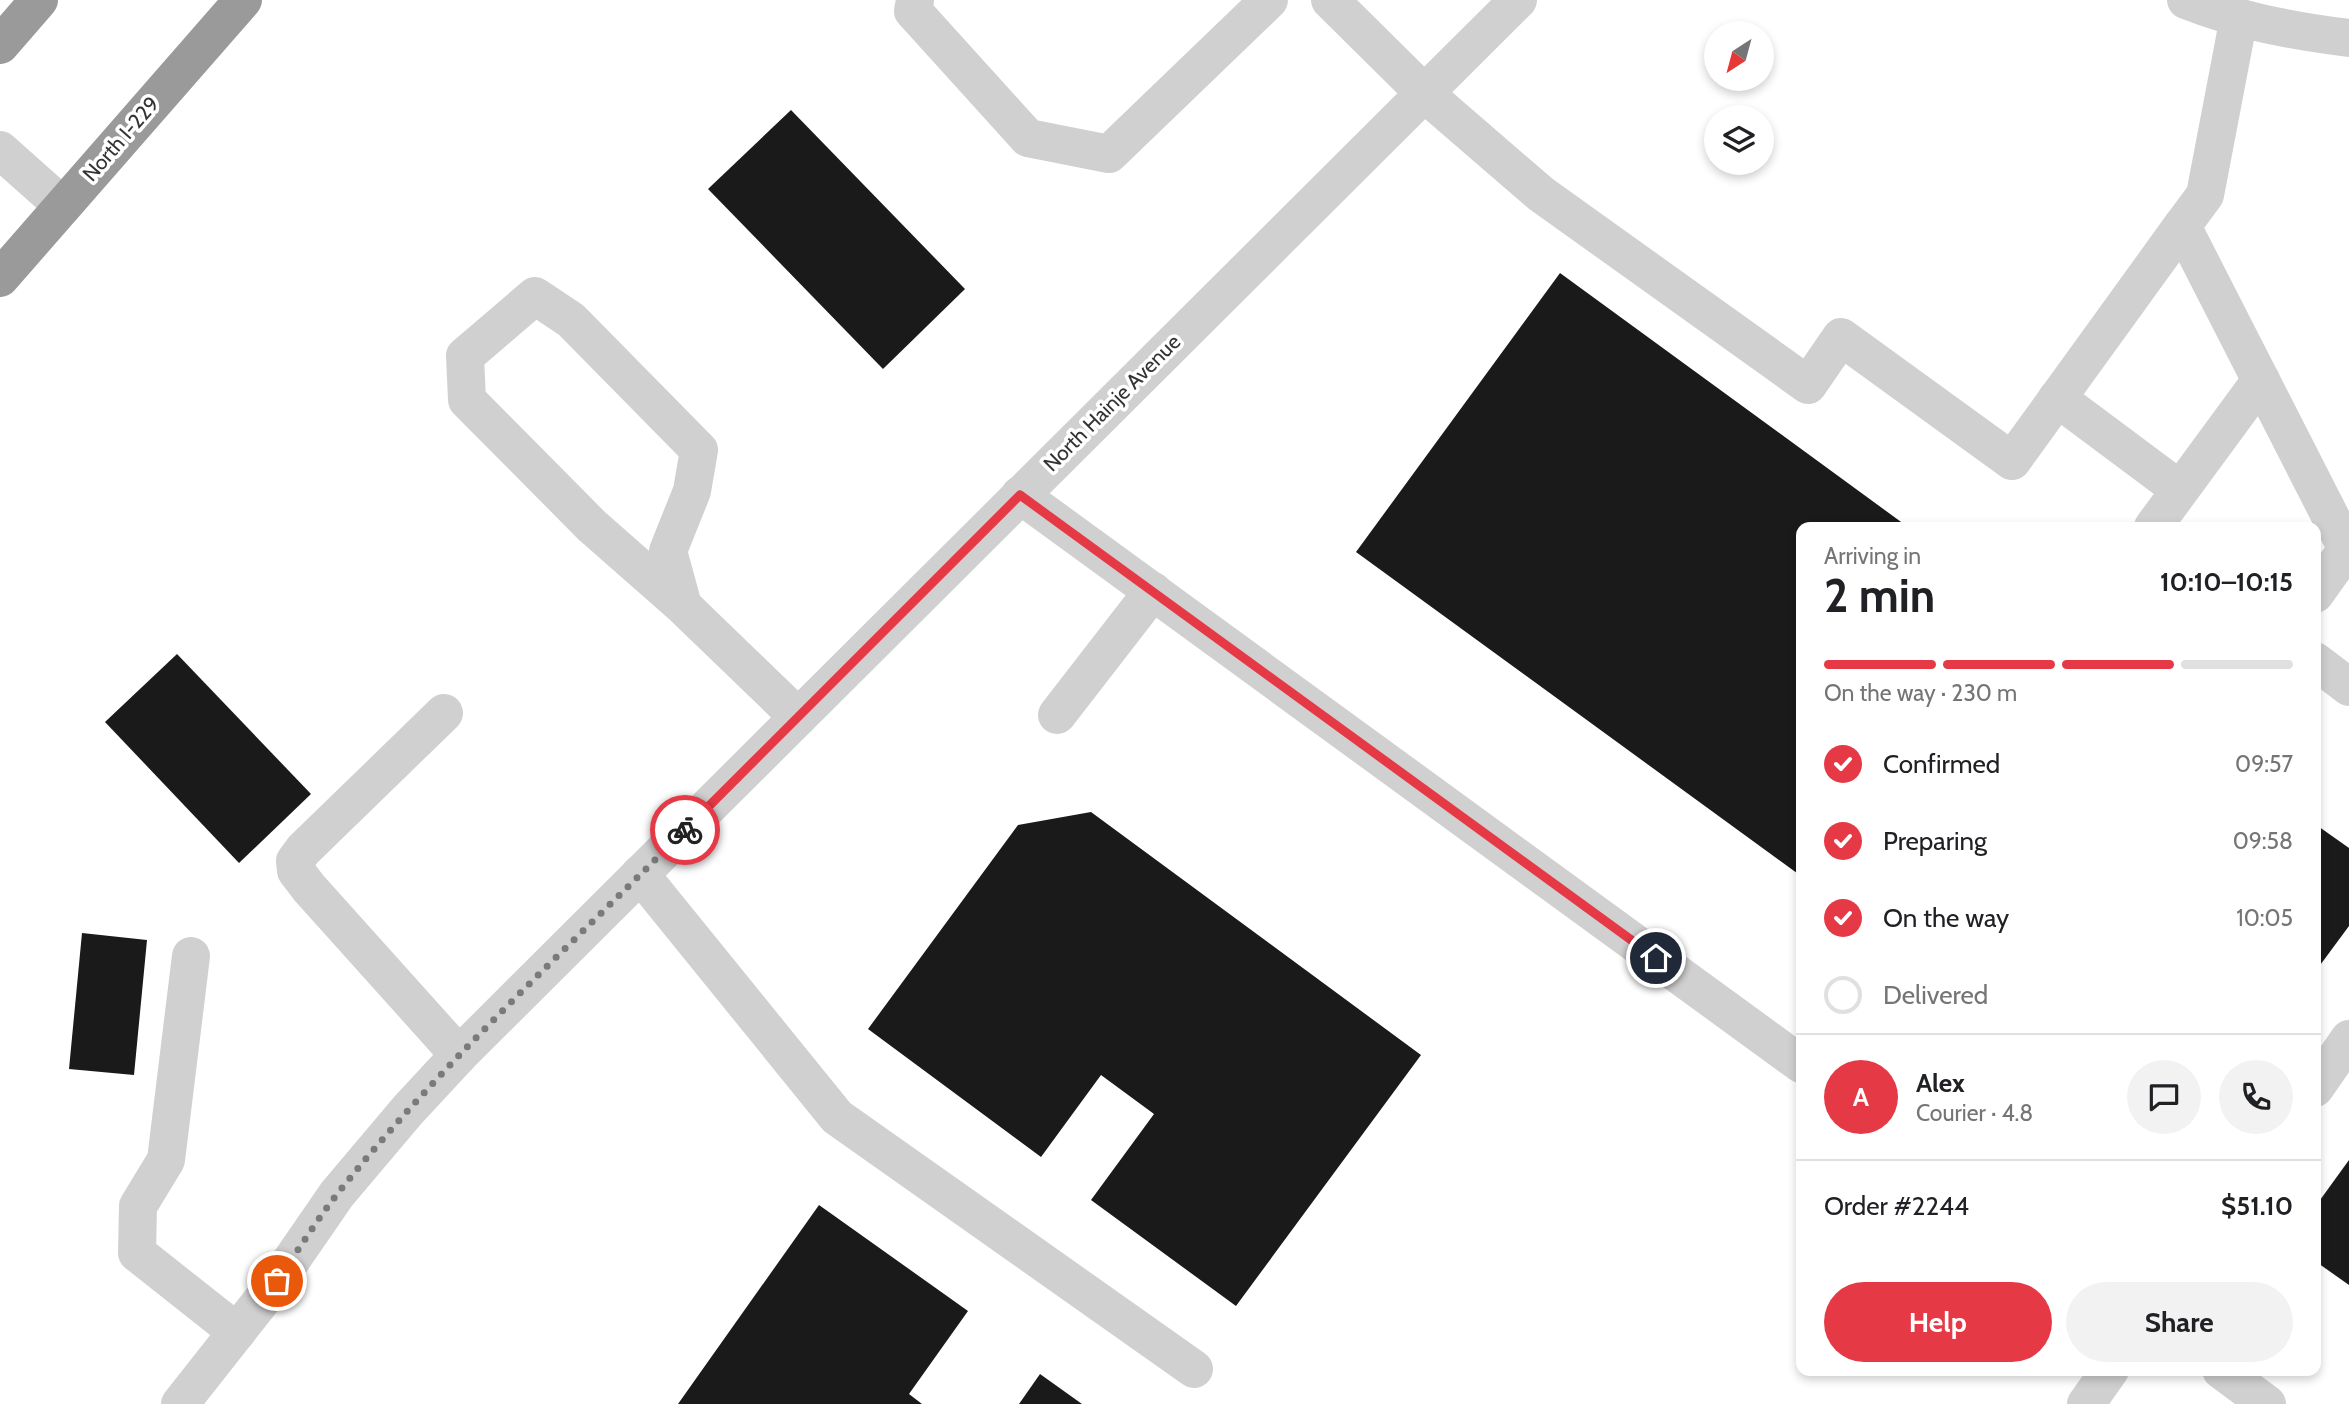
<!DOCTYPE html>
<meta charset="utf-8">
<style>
body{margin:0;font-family:Cabin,sans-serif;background:#f2f2f2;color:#202124;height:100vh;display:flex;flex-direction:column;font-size:26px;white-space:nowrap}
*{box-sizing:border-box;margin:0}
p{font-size:23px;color:#757577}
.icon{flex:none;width:38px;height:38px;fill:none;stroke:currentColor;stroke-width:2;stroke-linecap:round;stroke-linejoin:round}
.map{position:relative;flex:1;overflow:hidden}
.panel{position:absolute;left:1796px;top:522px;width:525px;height:854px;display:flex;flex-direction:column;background:#fff;border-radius:14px;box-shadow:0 4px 10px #0003}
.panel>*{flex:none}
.needle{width:46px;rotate:216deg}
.controls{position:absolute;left:1704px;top:21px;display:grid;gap:14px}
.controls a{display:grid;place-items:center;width:70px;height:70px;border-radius:50%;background:#fff;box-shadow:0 4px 10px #0003;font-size:35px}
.pin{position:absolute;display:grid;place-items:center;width:60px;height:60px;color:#fff;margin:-30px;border:4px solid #fff;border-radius:50%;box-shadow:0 2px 7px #0007}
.courier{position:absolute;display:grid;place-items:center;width:70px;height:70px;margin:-35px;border:5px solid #e63946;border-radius:50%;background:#fff;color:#222;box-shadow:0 2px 9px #0007}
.headline em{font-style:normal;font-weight:700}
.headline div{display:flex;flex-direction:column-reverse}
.headline{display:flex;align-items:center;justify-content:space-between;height:119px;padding:0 28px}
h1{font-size:46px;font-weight:700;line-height:52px}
.bar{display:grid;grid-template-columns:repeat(4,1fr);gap:10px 7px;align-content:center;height:84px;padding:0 28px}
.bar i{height:9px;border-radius:5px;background:#e0e0e0}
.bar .selected{background:#e63946}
.bar p{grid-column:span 4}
.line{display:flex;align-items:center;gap:18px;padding:0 28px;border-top:2px solid #e0e0e0}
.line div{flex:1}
.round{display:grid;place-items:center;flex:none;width:74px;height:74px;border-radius:37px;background:#f2f2f2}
ol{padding:0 28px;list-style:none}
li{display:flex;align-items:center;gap:21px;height:77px}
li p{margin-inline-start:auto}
li .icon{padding:7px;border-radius:50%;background:#e63946;color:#fff;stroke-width:4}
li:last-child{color:#757577}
li i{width:38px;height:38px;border:4px solid #e0e0e0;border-radius:50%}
.primary-button{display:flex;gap:14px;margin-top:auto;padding:14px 28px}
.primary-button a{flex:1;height:80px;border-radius:42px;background:#e63946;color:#fff;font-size:28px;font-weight:700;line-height:80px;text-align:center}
.primary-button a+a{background:#f2f2f2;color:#202124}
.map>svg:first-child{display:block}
.building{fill:#1a1a1a}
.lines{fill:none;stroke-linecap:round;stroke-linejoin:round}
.minor{stroke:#d0d0d0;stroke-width:38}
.highway{stroke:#9a9a9a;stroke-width:38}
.done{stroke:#7a7a7a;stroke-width:7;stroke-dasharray:0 12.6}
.route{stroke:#e63946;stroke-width:9}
.labels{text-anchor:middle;stroke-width:7;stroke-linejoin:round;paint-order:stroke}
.street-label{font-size:21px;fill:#333;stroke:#fff}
</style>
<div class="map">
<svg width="2349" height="1404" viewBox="0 0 2349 1404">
<rect width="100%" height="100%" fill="#fff"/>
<g class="building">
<polygon points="791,110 965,289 883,369 708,189"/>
<polygon points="1560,273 1908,527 1801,527 1801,876 1356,552"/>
<polygon points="177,654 311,794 239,863 105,722"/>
<polygon points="1091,812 1421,1055 1236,1306 1091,1200 1154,1114 1101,1075 1041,1157 868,1029 1018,825"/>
<polygon points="2315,824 2349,848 2349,926 2315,972"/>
<polygon points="82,933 147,940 134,1075 69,1069"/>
<polygon points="2349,1160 2349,1285 2315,1261 2315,1207"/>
<polygon points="819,1205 968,1311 909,1394 922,1404 678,1404"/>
<polygon points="1040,1374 1082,1404 1019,1404"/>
</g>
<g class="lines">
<g class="minor">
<polyline points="915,0 913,11 1028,138 1109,154 1269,0"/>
<polyline points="1330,0 1424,93 1541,194 1808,385 1841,337 2012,461 2182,226"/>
<path d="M2186,0c53,21 107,31 163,38"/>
<polyline points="2239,17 2205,195 2182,226 2349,553"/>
<polyline points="0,150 63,206"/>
<polyline points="2057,398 2179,489"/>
<polyline points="1020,495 1801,1064"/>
<polyline points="2153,527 2261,380"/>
<polyline points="2315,594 2347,549"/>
<polyline points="683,606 592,526 467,400 465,356 535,296 571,320 699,450 692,491 668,551 683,606 798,717"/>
<polyline points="2315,661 2349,687"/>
<polyline points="444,713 303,850 295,861 296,871 309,888 459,1055"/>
<polyline points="1057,715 1153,591"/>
<polyline points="640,874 837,1117 1194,1369"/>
<polyline points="191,956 166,1160 138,1206 137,1253 237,1332"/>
<polyline points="2315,1088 2349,1039"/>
<polyline points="2221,1370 2267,1404"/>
<polyline points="180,1404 277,1281 337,1194 408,1110 459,1055 1518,0"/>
<polyline points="2086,1404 2110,1370"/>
</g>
<g class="highway">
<polyline points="0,45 39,0"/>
<polyline points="0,278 243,0"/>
</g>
</g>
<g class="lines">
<path class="done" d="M277,1281c20,-29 39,-60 61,-88 104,-131 229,-244 347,-363"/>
<polyline class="route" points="685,830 1020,495 1656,958"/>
</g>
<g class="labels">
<g class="street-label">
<text transform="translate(121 139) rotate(-49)" y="7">North I-229</text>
<text transform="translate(1112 403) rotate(-45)" y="7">North Hainje Avenue</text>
</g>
</g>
</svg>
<div class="controls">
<a><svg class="needle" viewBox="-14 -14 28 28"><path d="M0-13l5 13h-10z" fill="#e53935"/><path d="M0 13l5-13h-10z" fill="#757577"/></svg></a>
<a><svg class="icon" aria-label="layers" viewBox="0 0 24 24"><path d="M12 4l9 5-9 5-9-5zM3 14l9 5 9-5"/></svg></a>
</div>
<div class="pin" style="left:277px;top:1281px;background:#ea580c"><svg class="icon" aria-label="bag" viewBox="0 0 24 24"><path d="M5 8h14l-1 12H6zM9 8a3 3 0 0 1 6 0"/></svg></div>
<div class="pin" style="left:1656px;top:958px;background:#1f2937"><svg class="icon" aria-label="home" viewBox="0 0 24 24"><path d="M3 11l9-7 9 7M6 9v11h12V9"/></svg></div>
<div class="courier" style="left:685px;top:830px"><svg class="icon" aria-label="bike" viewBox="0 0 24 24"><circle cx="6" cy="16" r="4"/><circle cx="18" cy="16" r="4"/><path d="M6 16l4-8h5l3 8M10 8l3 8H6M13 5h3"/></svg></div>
<section class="panel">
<div class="headline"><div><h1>2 min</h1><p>Arriving in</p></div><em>10:10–10:15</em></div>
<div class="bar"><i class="selected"></i><i class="selected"></i><i class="selected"></i><i></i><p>On the way · 230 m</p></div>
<ol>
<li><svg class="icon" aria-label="check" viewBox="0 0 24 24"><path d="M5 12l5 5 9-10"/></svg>Confirmed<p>09:57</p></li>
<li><svg class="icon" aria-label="check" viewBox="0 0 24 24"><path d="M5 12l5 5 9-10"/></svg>Preparing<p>09:58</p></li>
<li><svg class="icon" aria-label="check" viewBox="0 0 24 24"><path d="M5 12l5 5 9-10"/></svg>On the way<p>10:05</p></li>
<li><i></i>Delivered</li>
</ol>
<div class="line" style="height:126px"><b class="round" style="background:#e63946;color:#fff">A</b><div><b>Alex</b><p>Courier · 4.8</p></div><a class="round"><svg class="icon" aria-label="chat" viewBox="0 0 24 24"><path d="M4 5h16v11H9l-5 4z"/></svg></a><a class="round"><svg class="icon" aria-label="phone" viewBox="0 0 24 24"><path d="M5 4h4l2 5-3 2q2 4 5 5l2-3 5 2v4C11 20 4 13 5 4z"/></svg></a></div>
<div class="line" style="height:91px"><div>Order #2244</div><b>$51.10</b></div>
<div class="primary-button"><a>Help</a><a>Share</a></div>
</section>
</div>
